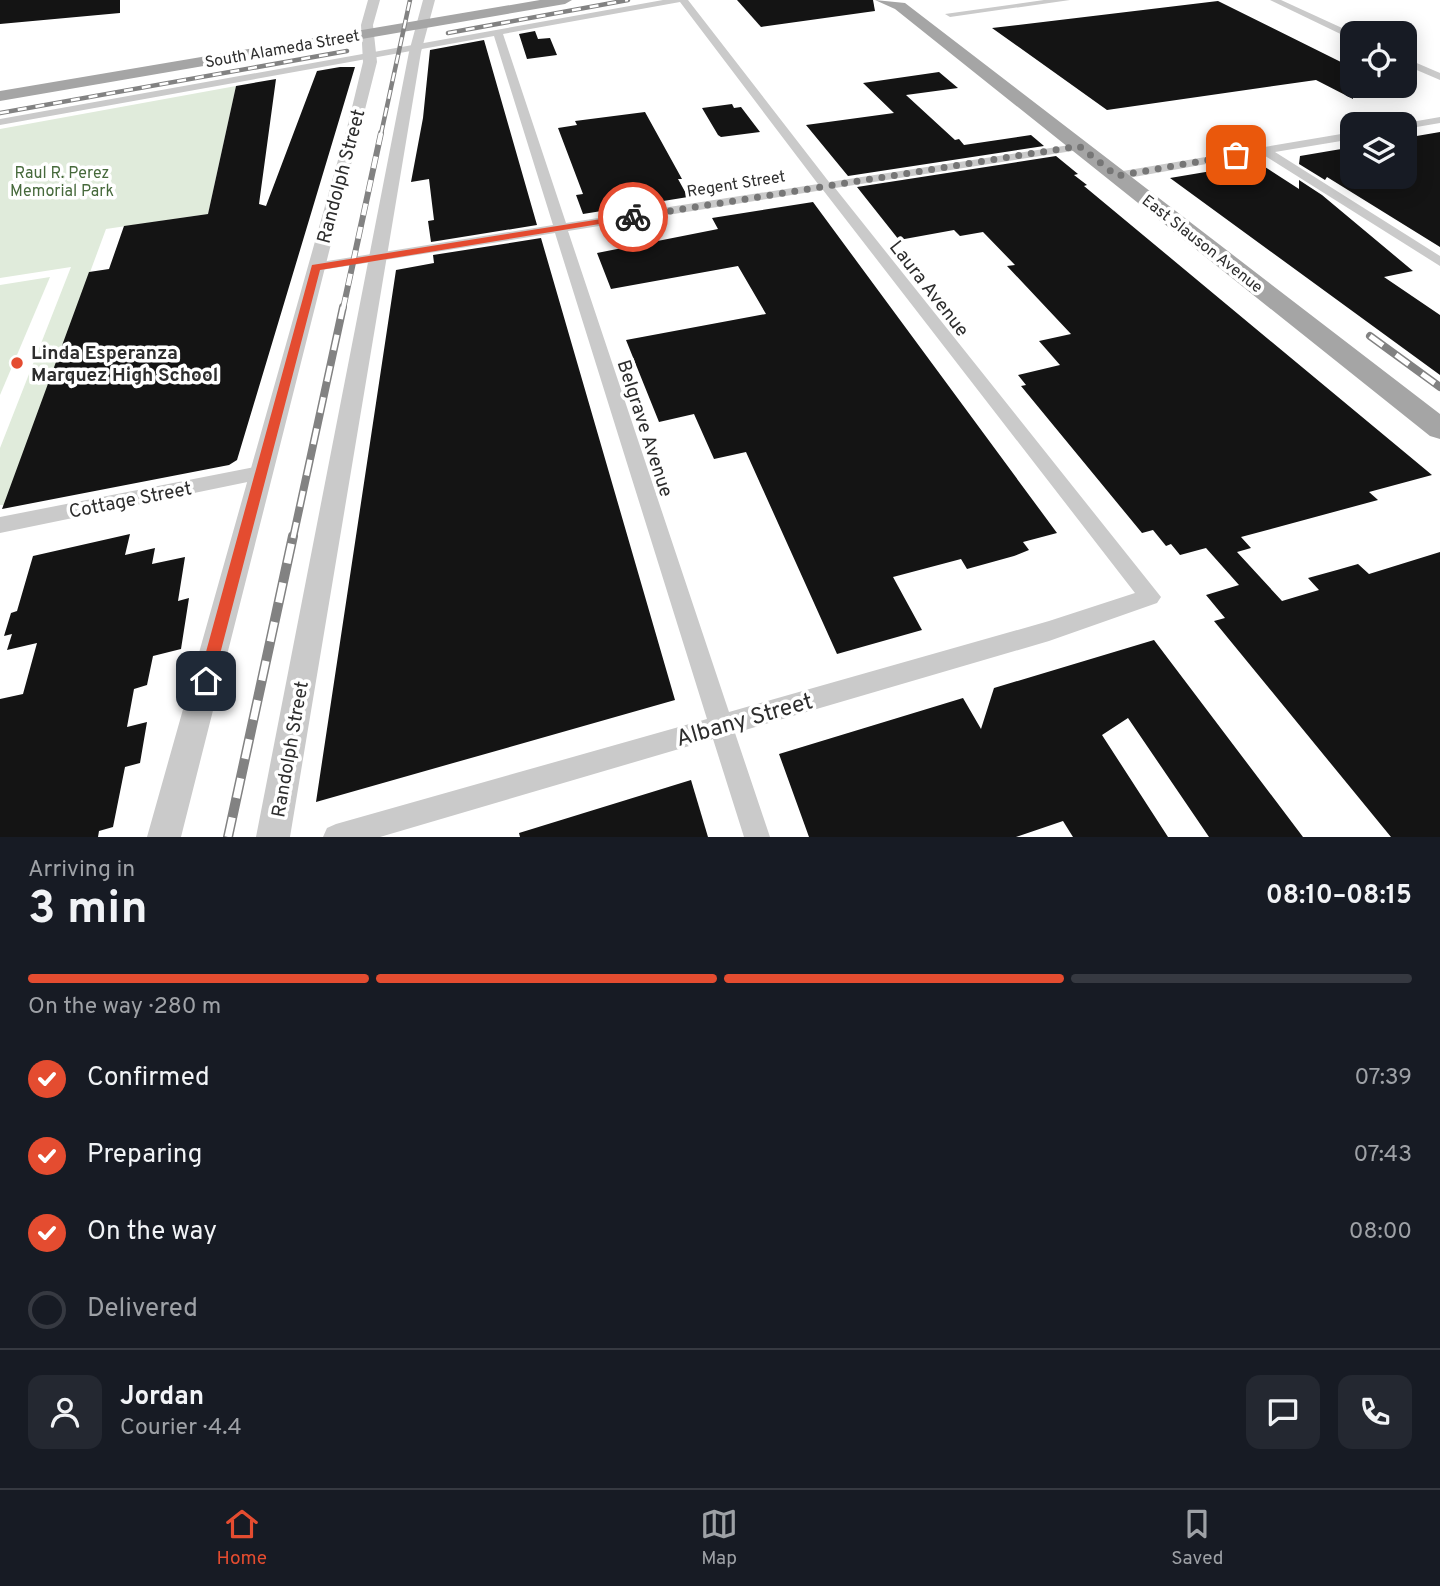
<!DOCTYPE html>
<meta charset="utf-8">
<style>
body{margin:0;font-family:Overpass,sans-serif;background:#242831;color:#f1f3f6;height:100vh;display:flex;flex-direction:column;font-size:26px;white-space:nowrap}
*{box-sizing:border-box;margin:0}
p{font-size:23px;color:#9ea1a6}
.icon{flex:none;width:38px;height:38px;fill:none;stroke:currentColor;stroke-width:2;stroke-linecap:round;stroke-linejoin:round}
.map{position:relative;height:837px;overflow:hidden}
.panel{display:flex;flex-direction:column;background:#171b24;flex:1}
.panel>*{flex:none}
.tools{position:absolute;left:1340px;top:21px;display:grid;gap:14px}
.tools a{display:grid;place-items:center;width:77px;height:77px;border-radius:14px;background:#171b24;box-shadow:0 4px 18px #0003;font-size:35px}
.pin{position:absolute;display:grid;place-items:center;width:60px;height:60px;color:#fff;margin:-30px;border-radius:14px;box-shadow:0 4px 10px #0006}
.courier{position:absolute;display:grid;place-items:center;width:70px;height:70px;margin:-35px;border:5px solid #e44c30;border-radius:50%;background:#fff;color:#222;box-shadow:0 2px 9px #0007}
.head em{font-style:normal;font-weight:700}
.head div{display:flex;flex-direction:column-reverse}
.head{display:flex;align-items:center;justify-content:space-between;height:119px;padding:0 28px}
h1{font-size:46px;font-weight:700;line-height:52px}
.bar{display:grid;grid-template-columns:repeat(4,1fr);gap:10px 7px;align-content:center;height:84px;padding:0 28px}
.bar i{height:9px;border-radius:5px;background:#363941}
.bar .active{background:#e44c30}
.bar p{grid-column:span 4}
.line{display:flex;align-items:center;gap:18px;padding:0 28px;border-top:2px solid #363941}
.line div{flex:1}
.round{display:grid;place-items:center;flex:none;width:74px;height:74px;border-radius:14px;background:#242831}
ol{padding:0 28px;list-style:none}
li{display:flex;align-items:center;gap:21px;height:77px}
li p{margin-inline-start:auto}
li .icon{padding:7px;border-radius:50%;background:#e44c30;color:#fff;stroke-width:4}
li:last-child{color:#9ea1a6}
li i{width:38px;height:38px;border:4px solid #363941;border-radius:50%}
.menu{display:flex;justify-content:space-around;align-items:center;height:98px;border-top:2px solid #363941;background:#171b24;font-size:19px;color:#9ea1a6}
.menu a{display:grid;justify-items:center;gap:4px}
.menu .active{color:#e44c30}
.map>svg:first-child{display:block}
.green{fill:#e0ebdb}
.building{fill:#141414}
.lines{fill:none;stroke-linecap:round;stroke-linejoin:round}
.minor{fill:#cacaca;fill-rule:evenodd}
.tertiary{fill:#cacaca;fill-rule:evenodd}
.primary{fill:#a5a5a5;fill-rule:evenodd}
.rail-far3-casing{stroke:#828282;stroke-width:4.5}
.rail-far2-casing{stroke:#828282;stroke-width:6}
.rail-far1-casing{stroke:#828282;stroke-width:8}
.rail-casing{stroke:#828282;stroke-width:10}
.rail-far3{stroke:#fff;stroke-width:2.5;stroke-dasharray:9;stroke-linecap:butt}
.rail-far2{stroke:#fff;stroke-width:4.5;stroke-dasharray:12;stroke-linecap:butt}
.rail-far1{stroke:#fff;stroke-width:5;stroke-dasharray:16;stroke-linecap:butt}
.rail{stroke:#fff;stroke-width:7;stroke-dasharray:20;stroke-linecap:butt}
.route{fill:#e44c30}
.done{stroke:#767676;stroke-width:7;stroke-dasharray:0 12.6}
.poi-dot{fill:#e44c30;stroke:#fff;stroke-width:2.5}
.labels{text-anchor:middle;stroke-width:7;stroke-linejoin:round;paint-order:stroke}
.far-street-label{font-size:16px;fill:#2d2d2d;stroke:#fff}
.far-park-label{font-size:16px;fill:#46693b;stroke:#fff}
.street-label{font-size:19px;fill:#2d2d2d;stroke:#fff}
.poi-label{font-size:19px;font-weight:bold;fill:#2d2d2d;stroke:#fff;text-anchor:start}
.near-street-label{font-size:23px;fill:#2d2d2d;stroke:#fff}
</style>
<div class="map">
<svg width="1440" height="837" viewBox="0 0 1440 837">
<rect width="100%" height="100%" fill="#fff"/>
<g class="green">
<polygon points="236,86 208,214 106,229 4,505 0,505 0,448 71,267 0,278 0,129"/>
<polygon points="50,277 0,395 0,285"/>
</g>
<g class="building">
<polygon points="0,0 120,0 120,13 0,24"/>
<polygon points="737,0 873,0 875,11 761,27"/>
<polygon points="1218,1 1353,68 1353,99 1316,80 1107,110 992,28"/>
<polygon points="535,31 538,39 550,38 557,55 527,59 519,34"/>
<polygon points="484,40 537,225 431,242 428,221 434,220 429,179 411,182 423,118 430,50"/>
<polygon points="340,67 355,67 237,460 229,465 2,509 89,272 109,269 124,226 208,214 236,86 276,79 259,204 266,206 317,71"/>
<polygon points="939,72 958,88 906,95 955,140 959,139 964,145 1031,135 1044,146 848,176 806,125 894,113 863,83"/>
<polygon points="732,104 734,108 741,107 760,132 721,137 718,135 702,108"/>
<polygon points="645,112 682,179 678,179 688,197 583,214 576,195 583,194 558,128 577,125 575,121"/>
<polygon points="1440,132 1440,247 1327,177 1325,180 1299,164 1300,156 1353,147 1353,177 1405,177 1405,138"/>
<polygon points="1056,156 1078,174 1074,175 1087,185 1084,186 1432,475 1369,492 1378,500 1241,537 1251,548 1237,552 1282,601 1319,590 1308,578 1337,570 1358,564 1369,574 1440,552 1440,837 1391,837 1214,621 1225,618 1206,595 1239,585 1206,548 1180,555 1171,544 1166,546 1153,530 1142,533 1021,386 1026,385 1018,375 1060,365 1039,341 1071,334 1007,266 1015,265 983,232 960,236 954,230 899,240 857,187"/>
<polygon points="1253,164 1265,167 1299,189 1299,180 1322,195 1413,271 1384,277 1440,315 1440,375 1170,178"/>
<polygon points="813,202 1057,533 1023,542 1029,550 1014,556 967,569 961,559 893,577 922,630 837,654 746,452 714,459 694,414 659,422 626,340 766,314 738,266 611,289 597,253 718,229 712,218"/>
<polygon points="541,238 675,700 316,802 396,270 434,263 433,255"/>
<polygon points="130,534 125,555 155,548 152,564 185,557 178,601 189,598 181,649 153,656 147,685 134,689 127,727 147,722 140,763 125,767 113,827 99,831 98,837 0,837 0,699 23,694 37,643 7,650 12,634 4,636 11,613 17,611 33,556"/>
<polygon points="1154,640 1303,837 1209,837 1128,718 1102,735 1168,837 1073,837 1063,821 1016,837 809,837 779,754 963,698 981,729 994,688"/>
<polygon points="691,780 708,837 520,837 519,833"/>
</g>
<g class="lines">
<g class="minor">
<path d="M663,0h25l141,182 254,-39 2,3 -6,4 -244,38 326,409 -4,6 -108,38 -314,92 35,104h-26l-31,-98 -333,98h-57l4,-9 9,-4 371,-105 -152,-486 -240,38 -7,-4 7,-4 238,-38 -59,-189 -494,89v-6zM680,2l138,182 -252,39 -63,-189zM823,190l312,403 -86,28 -320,91 -161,-481z"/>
<polygon points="1044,0 1070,0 950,17 945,14"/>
<polygon points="1270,0 1281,0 1353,33 1353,40"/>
<polygon points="1405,58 1440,73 1440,80 1405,65"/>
<polygon points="1440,117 1440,123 1405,129 1405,124 1400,124"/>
<polygon points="1353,132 1353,139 1275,152 1440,256 1440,266 1262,154 1117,180 1111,176 1117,172"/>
<polygon points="260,466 267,468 269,473 267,478 0,533 0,517"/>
</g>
<g class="tertiary">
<polygon points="368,0 380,0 373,25 377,62 181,837 147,837 347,128 363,62 361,25"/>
<polygon points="423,0 435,0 421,52 290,837 256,837 409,52"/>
</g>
<g class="primary">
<polygon points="540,0 572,0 565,4 0,101 0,91"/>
<polygon points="875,0 905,3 1440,414 1440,439 1430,436 895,9"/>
</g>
<defs>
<g id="rail-far3">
<polyline points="448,33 628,0"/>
<polyline points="0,113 347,51"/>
<polyline points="381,134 410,0"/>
</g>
<polyline id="rail-far2" points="343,309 381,133"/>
<g id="rail-far1">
<polyline points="1370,336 1440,387"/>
<polyline points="293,538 343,307"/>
</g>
<polyline id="rail" points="228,837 293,536"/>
</defs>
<use href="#rail-far3" class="rail-far3-casing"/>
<use href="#rail-far2" class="rail-far2-casing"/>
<use href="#rail-far1" class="rail-far1-casing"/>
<use href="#rail" class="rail-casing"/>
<use href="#rail-far3" class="rail-far3"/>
<use href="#rail-far2" class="rail-far2"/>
<use href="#rail-far1" class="rail-far1"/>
<use href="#rail" class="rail"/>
</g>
<polygon class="route" points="633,214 636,218 320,270 213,681 206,687 200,685 198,681 312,265"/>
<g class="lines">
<polyline class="done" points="633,217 1079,146 1117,176 1236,155"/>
</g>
<circle class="poi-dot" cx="17" cy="363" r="7"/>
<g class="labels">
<g class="far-street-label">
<text transform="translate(282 48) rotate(-10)" y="6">South Alameda Street</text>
<text transform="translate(736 183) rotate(-9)" y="6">Regent Street</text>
<text transform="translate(1203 243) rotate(38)" y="6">East Slauson Avenue</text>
</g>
<g class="far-park-label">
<text x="62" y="178">Raul R. Perez<tspan x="62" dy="18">Memorial Park</tspan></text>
</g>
<g class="street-label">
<text transform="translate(340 176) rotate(-75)" y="7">Randolph Street</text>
<text transform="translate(930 288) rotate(52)" y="7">Laura Avenue</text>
<text transform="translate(646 428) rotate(72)" y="7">Belgrave Avenue</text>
<text transform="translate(130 499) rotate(-11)" y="7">Cottage Street</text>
<text transform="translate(289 749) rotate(-80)" y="7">Randolph Street</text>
</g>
<g class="poi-label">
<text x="31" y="359">Linda Esperanza<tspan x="31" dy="22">Marquez High School</tspan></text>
</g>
<g class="near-street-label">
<text transform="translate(744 719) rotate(-16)" y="8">Albany Street</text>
</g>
</g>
</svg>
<div class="tools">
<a><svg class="icon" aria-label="locate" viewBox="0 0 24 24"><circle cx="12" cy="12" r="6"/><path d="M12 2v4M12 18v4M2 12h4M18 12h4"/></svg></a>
<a><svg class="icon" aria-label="layers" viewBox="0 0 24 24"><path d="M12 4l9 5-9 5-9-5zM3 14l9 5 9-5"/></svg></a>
</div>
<div class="pin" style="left:1236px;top:155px;background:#ea580c"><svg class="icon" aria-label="bag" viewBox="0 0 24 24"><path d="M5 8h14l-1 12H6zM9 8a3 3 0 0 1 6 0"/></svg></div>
<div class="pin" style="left:206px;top:681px;background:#1f2937"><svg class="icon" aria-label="home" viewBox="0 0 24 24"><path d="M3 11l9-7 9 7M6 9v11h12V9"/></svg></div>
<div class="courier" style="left:633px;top:217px"><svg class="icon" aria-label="bike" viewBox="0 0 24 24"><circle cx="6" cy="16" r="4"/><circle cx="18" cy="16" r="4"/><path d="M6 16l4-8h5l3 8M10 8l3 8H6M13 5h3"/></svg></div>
</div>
<section class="panel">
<div class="head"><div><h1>3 min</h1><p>Arriving in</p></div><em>08:10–08:15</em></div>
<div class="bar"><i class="active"></i><i class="active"></i><i class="active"></i><i></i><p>On the way · 280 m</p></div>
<ol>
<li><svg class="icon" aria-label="check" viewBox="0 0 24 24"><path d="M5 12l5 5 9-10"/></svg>Confirmed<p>07:39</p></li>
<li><svg class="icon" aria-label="check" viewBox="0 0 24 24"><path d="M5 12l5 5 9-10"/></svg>Preparing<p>07:43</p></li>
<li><svg class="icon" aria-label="check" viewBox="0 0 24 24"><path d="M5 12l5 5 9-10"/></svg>On the way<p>08:00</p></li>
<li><i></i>Delivered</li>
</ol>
<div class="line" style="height:126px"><a class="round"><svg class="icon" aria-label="person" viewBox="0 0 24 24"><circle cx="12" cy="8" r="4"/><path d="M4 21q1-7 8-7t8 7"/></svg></a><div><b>Jordan</b><p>Courier · 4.4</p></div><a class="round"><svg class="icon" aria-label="chat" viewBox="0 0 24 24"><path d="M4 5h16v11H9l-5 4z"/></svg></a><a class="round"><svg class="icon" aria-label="phone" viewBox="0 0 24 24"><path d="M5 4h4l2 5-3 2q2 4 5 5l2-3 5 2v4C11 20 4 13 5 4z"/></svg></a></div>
</section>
<nav class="menu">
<a class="active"><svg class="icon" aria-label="home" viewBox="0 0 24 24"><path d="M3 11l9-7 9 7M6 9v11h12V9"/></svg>Home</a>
<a><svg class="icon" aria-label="map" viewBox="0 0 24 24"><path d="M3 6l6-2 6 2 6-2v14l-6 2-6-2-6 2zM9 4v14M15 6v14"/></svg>Map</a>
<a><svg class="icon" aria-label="saved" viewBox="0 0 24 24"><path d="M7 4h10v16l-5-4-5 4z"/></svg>Saved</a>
</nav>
